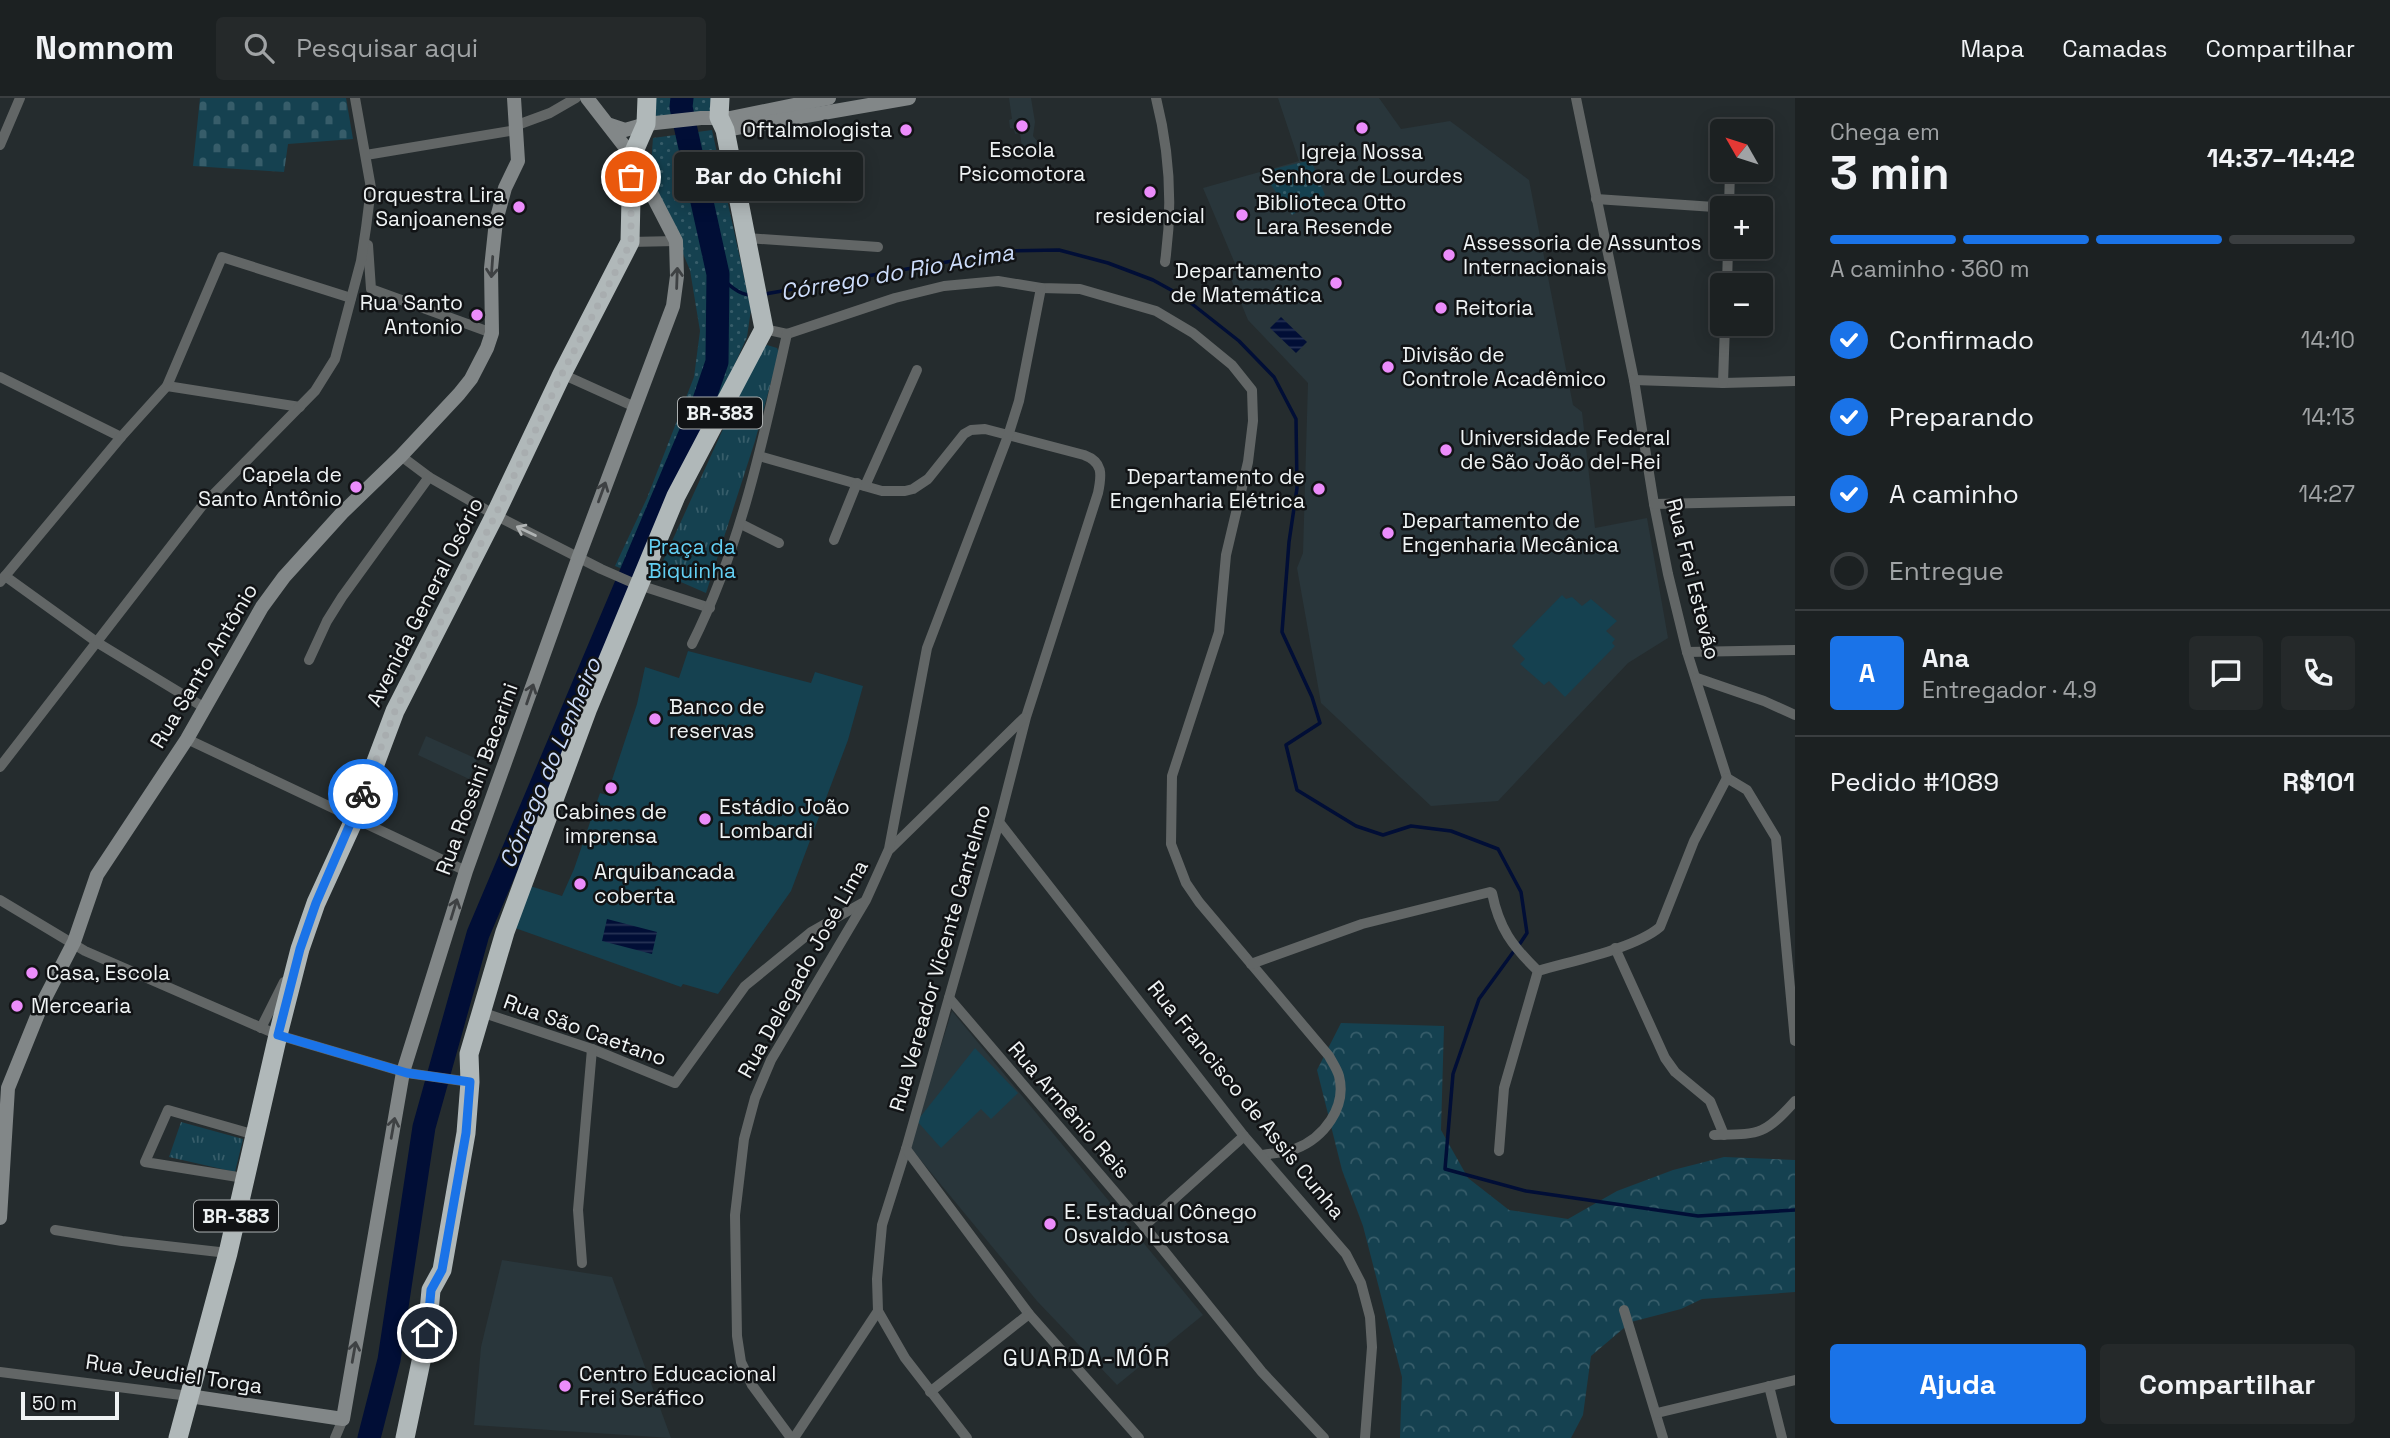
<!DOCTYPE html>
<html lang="pt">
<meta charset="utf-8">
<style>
body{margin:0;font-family:"Space Grotesk",sans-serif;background:#25292a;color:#f1f3f6;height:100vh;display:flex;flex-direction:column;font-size:26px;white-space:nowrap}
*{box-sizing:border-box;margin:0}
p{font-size:23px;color:#a0a3a5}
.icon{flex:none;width:38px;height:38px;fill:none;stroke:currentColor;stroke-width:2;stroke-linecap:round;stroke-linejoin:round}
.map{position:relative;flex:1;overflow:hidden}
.sheet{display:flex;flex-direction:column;background:#1c2122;width:595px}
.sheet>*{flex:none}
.needle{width:46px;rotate:309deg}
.buttons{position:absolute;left:1710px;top:21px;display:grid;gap:14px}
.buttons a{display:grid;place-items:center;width:63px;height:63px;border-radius:7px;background:#1c2122;box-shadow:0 4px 18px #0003,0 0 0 2px #3a3e40;font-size:35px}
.scale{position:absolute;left:21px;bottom:18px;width:98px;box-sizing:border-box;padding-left:7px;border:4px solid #eff3f4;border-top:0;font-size:19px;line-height:24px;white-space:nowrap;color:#eff3f4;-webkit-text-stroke:5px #111315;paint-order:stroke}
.pin{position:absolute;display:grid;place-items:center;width:60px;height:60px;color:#fff;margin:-30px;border:4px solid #fff;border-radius:50%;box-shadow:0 2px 7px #0007}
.courier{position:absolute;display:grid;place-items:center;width:70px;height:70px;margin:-35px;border:5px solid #1a73e8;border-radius:50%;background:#fff;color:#222;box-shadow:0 2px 9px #0007}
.bubble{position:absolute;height:49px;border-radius:7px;background:#1c2122;box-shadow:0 4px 18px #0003,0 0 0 2px #3a3e40;font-size:23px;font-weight:800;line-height:49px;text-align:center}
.summary em{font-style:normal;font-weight:800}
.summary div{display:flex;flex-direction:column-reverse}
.summary{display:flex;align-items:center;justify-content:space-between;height:119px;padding:0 35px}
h1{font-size:46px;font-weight:800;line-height:52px}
.bar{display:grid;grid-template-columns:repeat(4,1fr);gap:10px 7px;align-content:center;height:84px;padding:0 35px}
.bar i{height:9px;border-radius:5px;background:#3a3e40}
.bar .selected{background:#1a73e8}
.bar p{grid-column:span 4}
.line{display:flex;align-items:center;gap:18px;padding:0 35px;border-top:2px solid #3a3e40}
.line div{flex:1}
.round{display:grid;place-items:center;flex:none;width:74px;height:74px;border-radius:7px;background:#25292a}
ol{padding:0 35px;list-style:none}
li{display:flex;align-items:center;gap:21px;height:77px}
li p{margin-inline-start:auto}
li .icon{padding:7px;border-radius:50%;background:#1a73e8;color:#fff;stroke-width:4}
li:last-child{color:#a0a3a5}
li i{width:38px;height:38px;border:4px solid #3a3e40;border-radius:50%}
.action{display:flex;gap:14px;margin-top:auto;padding:14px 35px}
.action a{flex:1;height:80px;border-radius:7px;background:#1a73e8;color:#fff;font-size:28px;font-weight:800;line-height:80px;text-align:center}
.action a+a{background:#25292a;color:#f1f3f6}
header{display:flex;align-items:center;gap:42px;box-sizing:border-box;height:98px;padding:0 35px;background:#1c2122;border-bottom:2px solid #3a3e40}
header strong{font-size:33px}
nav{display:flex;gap:38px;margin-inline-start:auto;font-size:24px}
.search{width:490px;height:63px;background:#25292a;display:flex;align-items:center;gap:18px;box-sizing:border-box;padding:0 24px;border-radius:7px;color:#a0a3a5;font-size:26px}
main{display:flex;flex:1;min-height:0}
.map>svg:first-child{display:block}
.built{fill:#29363b}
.grass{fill:url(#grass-dots)}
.forest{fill:url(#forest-crowns)}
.cemetery{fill:url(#cemetery-stones)}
.park{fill:url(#park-tufts)}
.pitch{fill:#154150}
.water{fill:url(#water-rules)}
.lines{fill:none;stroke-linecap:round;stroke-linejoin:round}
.stream{stroke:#010e36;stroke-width:3.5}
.river{stroke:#010e36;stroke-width:23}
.street{stroke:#626666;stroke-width:10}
.secondary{stroke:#828788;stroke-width:14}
.highway{stroke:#b0b8b9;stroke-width:19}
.oneway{stroke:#3e4143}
.oneway2{stroke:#b0b4b4}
.done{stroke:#a8adaf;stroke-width:7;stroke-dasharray:0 12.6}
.route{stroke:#1a73e8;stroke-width:9}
.poi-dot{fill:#ec8cfb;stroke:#111315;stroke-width:2.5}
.labels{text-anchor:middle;stroke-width:5;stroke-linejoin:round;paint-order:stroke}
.shield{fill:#111315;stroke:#acb0b1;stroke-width:2}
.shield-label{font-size:19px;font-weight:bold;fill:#eff3f4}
.poi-label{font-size:21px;fill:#eff3f4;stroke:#111315;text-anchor:start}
.park-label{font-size:21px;fill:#63cff3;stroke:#111315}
.street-label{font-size:21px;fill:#eff3f4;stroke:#111315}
.water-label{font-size:23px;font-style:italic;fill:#ccdcfa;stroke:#111315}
.neighbourhood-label{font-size:23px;letter-spacing:2px;fill:#eff3f4;stroke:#111315}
</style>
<header>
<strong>Nomnom</strong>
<div class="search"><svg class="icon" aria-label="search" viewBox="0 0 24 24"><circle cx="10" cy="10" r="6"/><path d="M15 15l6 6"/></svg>Pesquisar aqui</div>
<nav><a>Mapa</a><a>Camadas</a><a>Compartilhar</a></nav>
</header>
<main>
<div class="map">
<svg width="1795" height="1340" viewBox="0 0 1795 1340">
<defs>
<pattern id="grass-dots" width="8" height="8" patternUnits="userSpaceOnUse" patternTransform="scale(1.75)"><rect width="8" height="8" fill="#154150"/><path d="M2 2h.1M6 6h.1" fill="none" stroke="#375d6a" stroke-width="1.8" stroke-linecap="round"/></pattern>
<pattern id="forest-crowns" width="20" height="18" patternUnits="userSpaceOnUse" patternTransform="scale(1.75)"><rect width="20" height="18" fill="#154150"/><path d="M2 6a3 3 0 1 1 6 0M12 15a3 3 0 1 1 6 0" fill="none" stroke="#375d6a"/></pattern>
<pattern id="cemetery-stones" width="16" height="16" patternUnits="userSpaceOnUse" patternTransform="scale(1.75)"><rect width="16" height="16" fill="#154150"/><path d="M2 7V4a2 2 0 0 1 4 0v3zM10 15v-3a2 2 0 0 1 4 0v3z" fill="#375d6a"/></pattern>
<pattern id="park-tufts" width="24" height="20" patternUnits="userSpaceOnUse" patternTransform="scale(1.75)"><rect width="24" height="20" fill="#154150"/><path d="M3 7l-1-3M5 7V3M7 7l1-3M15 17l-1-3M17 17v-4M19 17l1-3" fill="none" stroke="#375d6a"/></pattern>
<pattern id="water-rules" width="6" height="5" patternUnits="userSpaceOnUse" patternTransform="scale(1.75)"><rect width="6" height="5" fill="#010e36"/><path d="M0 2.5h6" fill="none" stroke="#263254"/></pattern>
</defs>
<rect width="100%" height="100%" fill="#252c2e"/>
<g class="built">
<polygon points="1009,0 1031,0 1035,24 1033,38 1037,43 1037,55 1023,56 1020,35 1015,36 1014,31 1010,30 1009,22 1012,21"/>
<polygon points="1278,0 1379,0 1401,31 1450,23 1529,82 1573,307 1582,314 1595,430 1647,420 1668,540 1628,565 1498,703 1431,708 1321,605 1297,470 1303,455 1308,285 1248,222 1231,181 1236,168 1203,90 1299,63"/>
<polygon points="426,638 477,661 469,681 418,657"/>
<polygon points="952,913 1203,1217 1117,1287 1037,1203 909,1048"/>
<polygon points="502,1162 612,1179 671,1340 474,1327 481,1249"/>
</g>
<g class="grass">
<polygon points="654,0 711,0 710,13 652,21"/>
<polygon points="712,32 751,211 747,239 640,478 615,468 647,400 694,279 700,233 690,172 650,79 653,40"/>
<polygon points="1311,62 1325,97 1292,117 1262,74"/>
</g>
<polygon class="forest" points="1341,925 1444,928 1441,1032 1468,1080 1509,1112 1568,1121 1617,1093 1673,1072 1724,1059 1795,1062 1795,1194 1702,1201 1681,1211 1631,1224 1591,1258 1583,1317 1571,1340 1400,1340 1402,1279 1363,1128 1342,1072 1317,972"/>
<polygon class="cemetery" points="200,0 346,0 353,41 288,46 284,74 193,68"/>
<g class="park">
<polygon points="767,247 777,250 779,255 755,343 706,495 658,474 759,252"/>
<polygon points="181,1024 243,1041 235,1074 169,1059"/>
</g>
<g class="pitch">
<polygon points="1562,497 1566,501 1572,499 1582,508 1591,501 1617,523 1606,533 1615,541 1612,545 1615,548 1565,599 1549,583 1544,587 1520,566 1525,561 1512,548"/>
<polygon points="688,553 811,585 815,574 863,588 848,642 791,793 718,896 683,886 681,889 515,830 530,788 562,798 574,771 600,695 607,697 637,606 645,569 679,580"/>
<polygon points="975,950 1018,995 991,1021 981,1011 941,1050 917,1023"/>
</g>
<g class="water">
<polygon points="1281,219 1307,244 1296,255 1270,230"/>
<polygon points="607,821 657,834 652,856 602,843"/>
</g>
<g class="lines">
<g class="stream">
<path d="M718,176c9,9 19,20 32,21"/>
<polyline points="765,196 1009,153 1059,152 1108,165 1153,182 1182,198 1239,243 1274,279 1296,321 1297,390 1289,444 1282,534 1312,599 1320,625 1286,647 1297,692 1356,728 1383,737 1411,728 1451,733 1498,751 1521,794 1527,835 1519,847"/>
<polyline points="1514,853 1479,901 1453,976 1445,1071 1526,1093 1698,1118 1795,1112"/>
</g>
<polyline class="river" points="369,1340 389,1262 424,1029 478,836 703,305 717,264 718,176 681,9 682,0"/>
<g class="street">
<path d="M1156,0c14,55 17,108 9,164"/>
<polyline points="1576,0 1634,282 1654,406 1668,476 1687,554 1727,680"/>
<polyline points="0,47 20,0"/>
<polyline points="366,57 516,32 520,26 550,15 576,0"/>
<polyline points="1596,101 1729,110"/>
<polyline points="1729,110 1730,72"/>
<polyline points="747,140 878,149"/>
<polyline points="630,144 676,143"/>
<polyline points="368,147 371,191 492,235"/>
<polyline points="1727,187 1728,149"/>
<path d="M764,231l23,5 108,-36 49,-12 54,-5 43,7 39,1 76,22 37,22 39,32 20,25 1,31 -5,41 -22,93 -7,77 -47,144 -1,68 15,39 13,19 130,154c3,6 8,13 10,20 8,31 -15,62 -44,73 -9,4 -22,4 -32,6"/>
<polyline points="562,276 635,309"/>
<polyline points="0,279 121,339"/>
<polyline points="1634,282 1723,285 1795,283"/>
<polyline points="1723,285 1725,226"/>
<polyline points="167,288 300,309"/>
<polyline points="401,358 429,379 495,417 601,471 633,485 710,510"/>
<path d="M759,358l123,35h23l8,-2 15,-10 36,-45 7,-4 14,-1 99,26c19,7 18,19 14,38l-72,224 -27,105 -93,327 -24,76 -5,54 1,32 27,47 62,80"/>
<polyline points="865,388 917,272"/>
<polyline points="1654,406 1795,403"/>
<polyline points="741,426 779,445"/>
<polyline points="834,442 857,385"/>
<polyline points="5,478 98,545 205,610"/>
<polyline points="0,484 121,339 167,288 222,159 351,200"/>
<path d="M692,546c49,-98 71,-204 95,-310"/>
<polyline points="1687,554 1795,552"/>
<polyline points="309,562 327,523 342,499 429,379"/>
<polyline points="1697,580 1764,603 1795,617"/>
<polyline points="187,641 466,773"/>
<polyline points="0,669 202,408 315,293 335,261 361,163 366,130 371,90 355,0"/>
<polyline points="1727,680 1747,692 1776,740 1795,943"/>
<polyline points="999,724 1244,1038 1346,1156 1361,1185 1370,1219 1372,1249 1365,1340"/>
<polyline points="890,751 1024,620"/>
<polyline points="0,802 85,853 278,937 407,975 470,984"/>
<polyline points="1615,850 1665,960 1675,974 1710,1003 1724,1037"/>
<path d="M1251,866l111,-40 128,-32 2,1c7,35 20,53 46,78"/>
<polyline points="949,900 1144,1128 1262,1274 1324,1340"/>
<polyline points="481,914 592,951 675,985 745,888 811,834 864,804"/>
<polyline points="261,930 284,884"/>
<path d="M1714,1037c45,-1 50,1 81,-34"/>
<polyline points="906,1051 1029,1216 1139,1340"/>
<path d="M1499,1053l5,-63 34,-117c33,-10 96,-22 122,-44l34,-86 33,-63"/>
<polyline points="244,1080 145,1064 168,1012 255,1037"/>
<polyline points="1144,1128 1244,1038"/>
<polyline points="55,1132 122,1143 228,1155"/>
<polyline points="582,1165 578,1112 592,951"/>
<polyline points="1624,1212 1663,1340"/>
<polyline points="0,1274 189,1298"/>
<polyline points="1769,1288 1782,1340"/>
<polyline points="930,1294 1029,1216"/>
<polyline points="1657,1315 1795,1282"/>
<polyline points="335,1340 343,1321"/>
<polyline points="791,1340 752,1287 741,1264 737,1238 735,1117 744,1041 755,1000 771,962 866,802 889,751 927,550 1008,338 1019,303 1041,190"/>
<polyline points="794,1340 878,1213"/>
</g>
<g class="secondary">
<polyline points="610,27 625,32 646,26 701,20 730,20 829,0"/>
<polyline points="725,32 909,0"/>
<polyline points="0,1120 8,990 42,906 74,844 97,777 187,641 262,509 284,479 342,415 401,358 459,296 471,281 487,250 492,235 491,170 496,123 505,90 518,63 514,0"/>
<polyline points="189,1298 343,1321 403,974 466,773 579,458 673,208 677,178 676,143 632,58 587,0"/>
</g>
<g class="highway">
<polyline points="178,1340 228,1155 278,937 300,851 316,805 354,722 395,613 495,417 562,276 630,144 632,58 646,26 647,0"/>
<polyline points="405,1340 427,1235 431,1192 442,1172 466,1035 470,984 469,956 505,834 588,610 676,398 764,231 725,32 719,19 720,0"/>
</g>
</g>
<defs><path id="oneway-shaft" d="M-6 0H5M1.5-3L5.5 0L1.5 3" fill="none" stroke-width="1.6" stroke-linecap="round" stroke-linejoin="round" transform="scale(1.75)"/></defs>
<g class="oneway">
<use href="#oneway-shaft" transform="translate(492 169) rotate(94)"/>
<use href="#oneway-shaft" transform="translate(677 180) rotate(-88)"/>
<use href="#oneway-shaft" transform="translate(602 394) rotate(-70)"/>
<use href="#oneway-shaft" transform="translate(530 596) rotate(-71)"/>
<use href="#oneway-shaft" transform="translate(454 811) rotate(-73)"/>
<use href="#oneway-shaft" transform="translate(393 1030) rotate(-80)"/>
<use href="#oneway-shaft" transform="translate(354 1254) rotate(-80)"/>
</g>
<use class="oneway2" href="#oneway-shaft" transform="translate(526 433) rotate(-154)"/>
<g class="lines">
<polyline class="done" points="363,696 395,613 495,418 562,276 631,144 631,79"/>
<polyline class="route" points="363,696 316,805 300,851 278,937 407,975 470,984 466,1035 442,1172 431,1192 427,1235"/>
</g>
<g class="poi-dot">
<circle cx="1022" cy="28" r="7"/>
<circle cx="1362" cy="30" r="7"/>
<circle cx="906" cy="32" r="7"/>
<circle cx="1150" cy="94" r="7"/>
<circle cx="519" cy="109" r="7"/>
<circle cx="1242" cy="117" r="7"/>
<circle cx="1449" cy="157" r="7"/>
<circle cx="1336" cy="185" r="7"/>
<circle cx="1441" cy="210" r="7"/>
<circle cx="477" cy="217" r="7"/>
<circle cx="1388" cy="269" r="7"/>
<circle cx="1446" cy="352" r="7"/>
<circle cx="356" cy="389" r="7"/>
<circle cx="1319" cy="391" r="7"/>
<circle cx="1388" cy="435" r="7"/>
<circle cx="655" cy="621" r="7"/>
<circle cx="611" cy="690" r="7"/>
<circle cx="705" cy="721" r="7"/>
<circle cx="580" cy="786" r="7"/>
<circle cx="32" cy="875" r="7"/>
<circle cx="17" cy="908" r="7"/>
<circle cx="1050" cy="1126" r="7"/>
<circle cx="565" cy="1288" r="7"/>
</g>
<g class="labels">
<g class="shield">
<rect x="678" y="299.5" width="84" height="31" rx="5"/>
<rect x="194" y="1102.5" width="84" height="31" rx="5"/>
</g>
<g class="shield-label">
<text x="720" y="322">BR-383</text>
<text x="236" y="1125">BR-383</text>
</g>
<g class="poi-label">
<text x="892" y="39" text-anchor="end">Oftalmologista</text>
<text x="1022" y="59" text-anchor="middle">Escola<tspan x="1022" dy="24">Psicomotora</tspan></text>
<text x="1362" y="61" text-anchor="middle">Igreja Nossa<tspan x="1362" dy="24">Senhora de Lourdes</tspan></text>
<text x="505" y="104" text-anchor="end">Orquestra Lira<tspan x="505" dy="24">Sanjoanense</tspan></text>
<text x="1256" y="112">Biblioteca Otto<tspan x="1256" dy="24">Lara Resende</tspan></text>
<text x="1150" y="125" text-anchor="middle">residencial</text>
<text x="1463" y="152">Assessoria de Assuntos<tspan x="1463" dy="24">Internacionais</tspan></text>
<text x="1322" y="180" text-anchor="end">Departamento<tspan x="1322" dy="24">de Matemática</tspan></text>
<text x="463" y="212" text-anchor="end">Rua Santo<tspan x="463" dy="24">Antonio</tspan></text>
<text x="1455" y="217">Reitoria</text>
<text x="1402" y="264">Divisão de<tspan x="1402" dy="24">Controle Acadêmico</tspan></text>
<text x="1460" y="347">Universidade Federal<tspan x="1460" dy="24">de São João del-Rei</tspan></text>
<text x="342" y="384" text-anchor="end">Capela de<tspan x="342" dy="24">Santo Antônio</tspan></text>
<text x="1305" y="386" text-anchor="end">Departamento de<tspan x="1305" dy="24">Engenharia Elétrica</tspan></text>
<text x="1402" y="430">Departamento de<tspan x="1402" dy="24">Engenharia Mecânica</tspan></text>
<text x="669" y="616">Banco de<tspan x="669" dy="24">reservas</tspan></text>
<text x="719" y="716">Estádio João<tspan x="719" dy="24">Lombardi</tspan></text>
<text x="611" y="721" text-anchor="middle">Cabines de<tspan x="611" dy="24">imprensa</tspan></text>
<text x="594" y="781">Arquibancada<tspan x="594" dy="24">coberta</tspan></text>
<text x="46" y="882">Casa, Escola</text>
<text x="31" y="915">Mercearia</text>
<text x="1064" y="1121">E. Estadual Cônego<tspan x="1064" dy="24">Osvaldo Lustosa</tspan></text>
<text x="579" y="1283">Centro Educacional<tspan x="579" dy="24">Frei Seráfico</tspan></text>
</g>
<g class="park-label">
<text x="692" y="456">Praça da<tspan x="692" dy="24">Biquinha</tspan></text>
</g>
<g class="street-label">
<text transform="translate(1693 481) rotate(76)" y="7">Rua Frei Estevão</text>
<text transform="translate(425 504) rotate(-63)" y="7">Avenida General Osório</text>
<text transform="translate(204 568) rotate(-59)" y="7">Rua Santo Antônio</text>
<text transform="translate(477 681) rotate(-70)" y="7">Rua Rossini Bacarini</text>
<text transform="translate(940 860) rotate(-74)" y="7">Rua Vereador Vicente Cantelmo</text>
<text transform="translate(803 871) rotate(-61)" y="7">Rua Delegado José Lima</text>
<text transform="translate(585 932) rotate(20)" y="7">Rua São Caetano</text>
<text transform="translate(1246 1002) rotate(51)" y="7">Rua Francisco de Assis Cunha</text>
<text transform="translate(1069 1012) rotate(49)" y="7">Rua Armênio Reis</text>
<text transform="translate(174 1276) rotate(8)" y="7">Rua Jeudiel Torga</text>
</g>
<g class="water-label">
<text transform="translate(897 174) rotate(-10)" y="8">Córrego do Rio Acima</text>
<text transform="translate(550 665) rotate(-67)" y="8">Córrego do Lenheiro</text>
</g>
<g class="neighbourhood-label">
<text x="1087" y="1268">GUARDA-MÓR</text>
</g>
</g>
</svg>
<div class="buttons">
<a><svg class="needle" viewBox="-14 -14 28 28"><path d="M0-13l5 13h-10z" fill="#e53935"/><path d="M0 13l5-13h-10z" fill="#a0a3a5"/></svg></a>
<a>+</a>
<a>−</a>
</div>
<div class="scale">50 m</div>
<div class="pin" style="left:631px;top:79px;background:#ea580c"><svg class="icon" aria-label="bag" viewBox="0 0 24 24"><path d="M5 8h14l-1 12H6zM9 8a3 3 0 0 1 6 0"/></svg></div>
<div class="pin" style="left:427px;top:1235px;background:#1f2937"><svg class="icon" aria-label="home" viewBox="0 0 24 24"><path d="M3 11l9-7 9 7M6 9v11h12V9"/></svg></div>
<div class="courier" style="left:363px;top:696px"><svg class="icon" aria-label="bike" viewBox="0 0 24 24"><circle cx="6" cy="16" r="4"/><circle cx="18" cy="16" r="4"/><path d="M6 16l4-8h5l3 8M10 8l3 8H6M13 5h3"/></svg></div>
<div class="bubble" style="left:674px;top:54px;width:189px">Bar do Chichi</div>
</div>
<section class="sheet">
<div class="summary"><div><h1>3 min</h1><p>Chega em</p></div><em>14:37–14:42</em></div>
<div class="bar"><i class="selected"></i><i class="selected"></i><i class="selected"></i><i></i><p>A caminho · 360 m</p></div>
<ol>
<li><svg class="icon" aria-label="check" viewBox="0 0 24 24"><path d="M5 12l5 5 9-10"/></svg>Confirmado<p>14:10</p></li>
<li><svg class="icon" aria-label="check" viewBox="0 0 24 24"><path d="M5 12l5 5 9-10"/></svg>Preparando<p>14:13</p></li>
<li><svg class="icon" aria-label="check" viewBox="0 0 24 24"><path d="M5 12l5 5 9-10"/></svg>A caminho<p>14:27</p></li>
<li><i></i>Entregue</li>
</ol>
<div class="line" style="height:126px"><b class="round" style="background:#1a73e8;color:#fff">A</b><div><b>Ana</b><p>Entregador · 4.9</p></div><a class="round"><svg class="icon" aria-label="chat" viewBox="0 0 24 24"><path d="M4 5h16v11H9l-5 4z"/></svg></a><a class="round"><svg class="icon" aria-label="phone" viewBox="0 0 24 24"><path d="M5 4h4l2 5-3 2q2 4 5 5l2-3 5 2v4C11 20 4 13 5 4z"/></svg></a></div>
<div class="line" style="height:91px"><div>Pedido #1089</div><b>R$101</b></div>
<div class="action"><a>Ajuda</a><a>Compartilhar</a></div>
</section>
</main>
